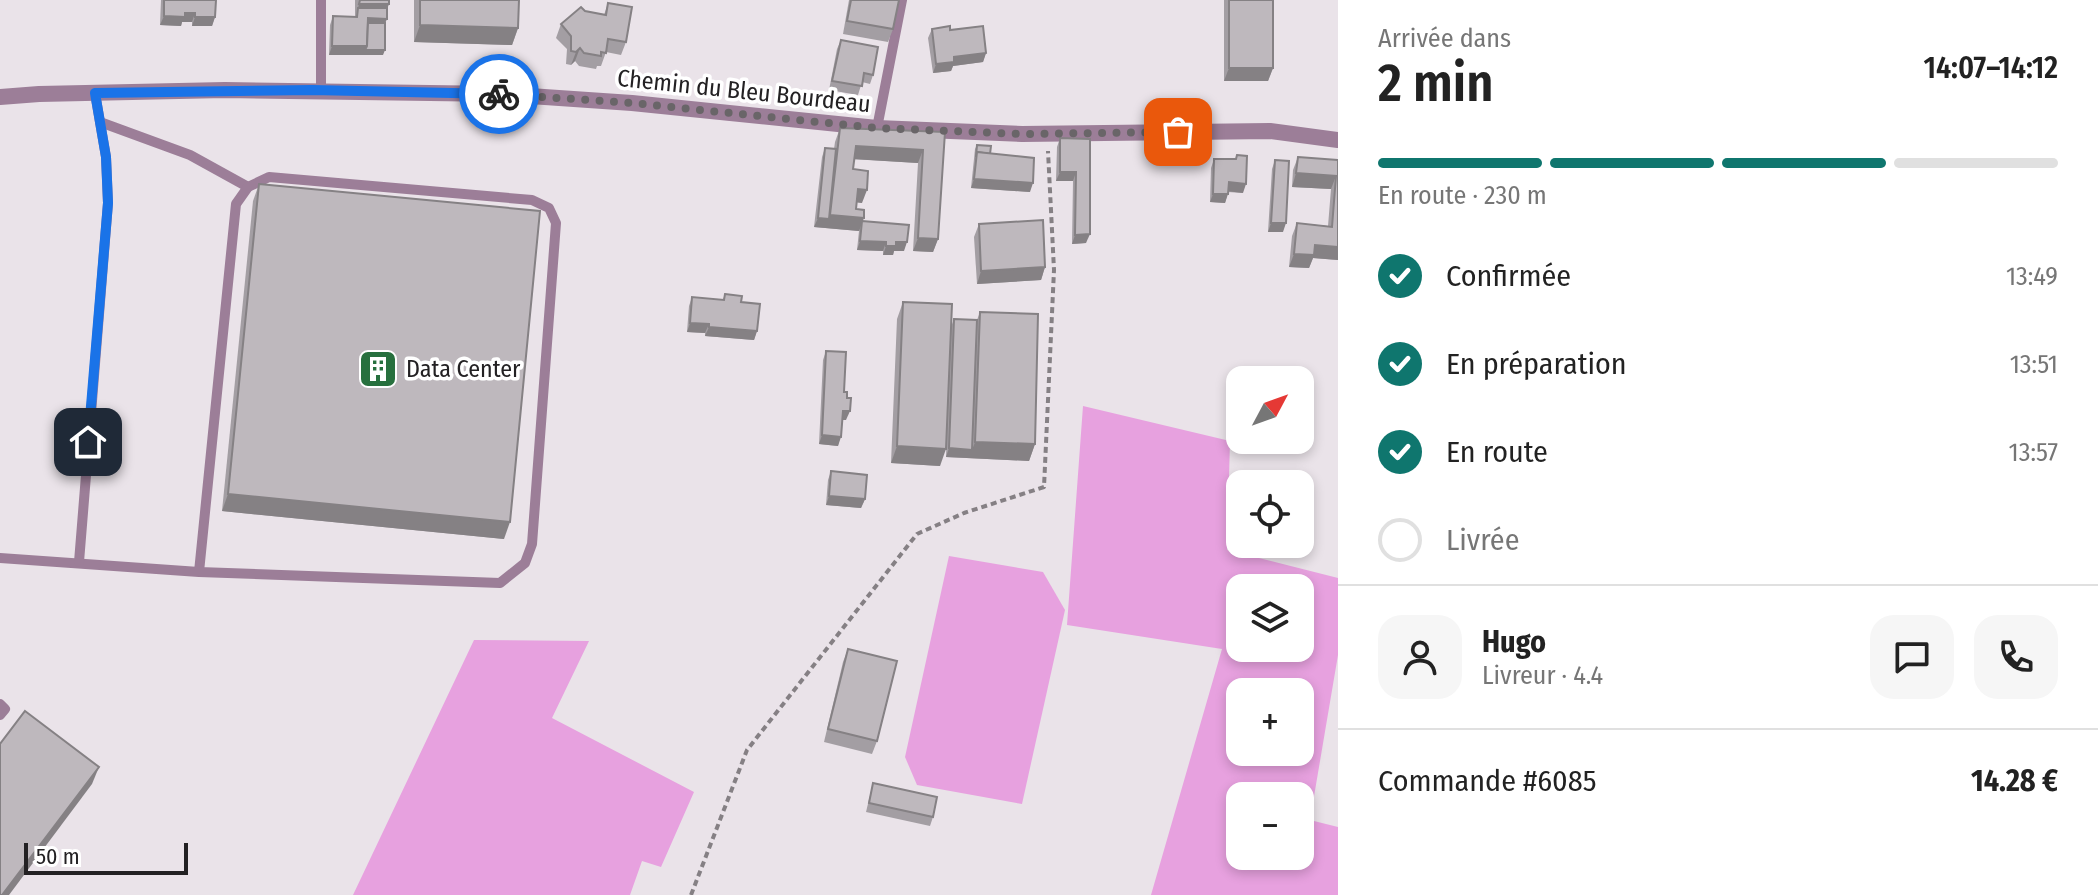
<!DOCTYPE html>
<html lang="fr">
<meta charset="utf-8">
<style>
body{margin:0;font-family:"Fira Sans Condensed",sans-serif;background:#f6f6f6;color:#222;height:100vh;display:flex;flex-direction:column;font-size:30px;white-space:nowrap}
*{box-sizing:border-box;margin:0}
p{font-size:26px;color:#767676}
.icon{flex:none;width:44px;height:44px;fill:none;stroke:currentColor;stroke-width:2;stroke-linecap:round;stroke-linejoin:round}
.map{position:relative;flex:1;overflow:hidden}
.sheet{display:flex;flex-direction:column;background:#fff;width:760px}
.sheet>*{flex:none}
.needle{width:52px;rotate:49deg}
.tools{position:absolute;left:1226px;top:366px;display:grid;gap:16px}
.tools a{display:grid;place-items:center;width:88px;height:88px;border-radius:16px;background:#fff;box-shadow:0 4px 12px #0003;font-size:40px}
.scale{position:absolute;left:24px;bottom:20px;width:164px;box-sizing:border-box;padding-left:8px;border:4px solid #232123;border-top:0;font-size:22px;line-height:28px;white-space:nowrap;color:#232123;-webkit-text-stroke:6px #fff;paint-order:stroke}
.pin{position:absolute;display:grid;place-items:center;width:68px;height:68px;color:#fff;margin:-34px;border-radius:16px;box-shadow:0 4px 12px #0006}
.courier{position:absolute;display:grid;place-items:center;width:80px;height:80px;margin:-40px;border:6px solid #1a73e8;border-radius:50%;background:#fff;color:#222;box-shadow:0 2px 10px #0007}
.summary em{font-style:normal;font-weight:600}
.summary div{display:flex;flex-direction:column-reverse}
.summary{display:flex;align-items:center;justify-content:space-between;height:136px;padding:0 40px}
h1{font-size:52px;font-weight:600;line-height:60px}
.bar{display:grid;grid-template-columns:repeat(4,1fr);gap:12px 8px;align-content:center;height:96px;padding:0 40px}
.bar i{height:10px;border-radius:6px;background:#e0e0e0}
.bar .selected{background:#0f766e}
.bar p{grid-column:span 4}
.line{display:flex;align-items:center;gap:20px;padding:0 40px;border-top:2px solid #e0e0e0}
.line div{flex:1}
.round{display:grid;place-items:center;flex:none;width:84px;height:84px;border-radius:24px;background:#f6f6f6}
ol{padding:0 40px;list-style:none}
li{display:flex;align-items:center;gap:24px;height:88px}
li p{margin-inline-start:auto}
li .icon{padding:8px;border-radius:50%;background:#0f766e;color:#fff;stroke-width:4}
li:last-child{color:#767676}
li i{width:44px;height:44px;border:4px solid #e0e0e0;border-radius:50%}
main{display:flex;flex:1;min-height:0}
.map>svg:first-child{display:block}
.green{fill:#e7a1df;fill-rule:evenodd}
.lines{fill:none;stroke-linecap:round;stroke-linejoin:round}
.path{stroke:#858084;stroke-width:4;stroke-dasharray:6 4;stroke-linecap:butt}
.lane{stroke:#9c7e98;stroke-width:10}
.street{stroke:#9c7e98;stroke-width:16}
.wall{fill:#a39ea3}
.shaded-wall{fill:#858184}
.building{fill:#beb8bd;stroke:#858184;stroke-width:2}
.done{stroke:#696568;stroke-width:8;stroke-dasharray:0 14.4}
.route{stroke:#1a73e8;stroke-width:10}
.labels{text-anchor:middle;stroke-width:7;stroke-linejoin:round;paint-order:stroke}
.street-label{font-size:24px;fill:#232123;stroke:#fff}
.poi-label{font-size:24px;fill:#232123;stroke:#fff;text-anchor:start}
</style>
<main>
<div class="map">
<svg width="1338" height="895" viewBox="0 0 1338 895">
<rect width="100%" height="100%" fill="#eae3e9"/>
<g class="green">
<path d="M1083,406l147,35 -3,109 111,28v77l-28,165 28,7v68h-187l71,-246 -155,-24zM1240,588h60v60h-60zM1240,692h60v60h-60zM1240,796h60v60h-60z"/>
<polygon points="949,556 1043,572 1065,610 1022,804 917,785 905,757"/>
<polygon points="474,640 589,641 552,718 694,792 661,867 642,861 630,895 353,895"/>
</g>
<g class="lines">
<polyline class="path" points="691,895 747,750 917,534 964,513 1044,487 1054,270 1048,151"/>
<g class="lane">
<polyline points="321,0 321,91"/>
<polyline points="100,122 190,155 248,187"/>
<polyline points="877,128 902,0"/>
<polyline points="0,558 199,572 500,583 525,563 532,544 556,223 549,208 532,200 269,177 248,187 236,204 199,572"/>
<polyline points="79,562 108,203 106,157 95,93"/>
<polyline points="0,704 5,709 0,715"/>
</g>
<polyline class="street" points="0,97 39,94 225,90 500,94 632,103 877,128 1022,134 1270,131 1338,140"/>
</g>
<g class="wall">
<polygon points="161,0 216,0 215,17 212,26 192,26 192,22 182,22 181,26 160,25"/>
<polygon points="355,0 389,0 385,23 383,55 329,55 330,25 333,16 355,17"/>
<polygon points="414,0 518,0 518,28 512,45 414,42"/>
<polygon points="849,0 899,0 893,29 888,42 843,34"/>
<polygon points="1224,0 1273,0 1273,68 1268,81 1224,81"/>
<polygon points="608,3 626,42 621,55 606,52 601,66 597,66 596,69 579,66 575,61 571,65 566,64 567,49 556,38 561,24 585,11 604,15"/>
<polygon points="932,29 950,30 986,53 983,62 953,66 951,71 933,73 928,38"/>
<polygon points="841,40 873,75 870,84 862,82 858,95 829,90 837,49"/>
<polygon points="840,128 945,132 938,239 933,252 913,251 918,163 854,159 853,169 862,203 857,202 856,209 863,221 904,251 894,251 893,255 883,255 883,251 857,250 859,231 814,227 822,157 825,148 834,149 835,142"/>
<polygon points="1060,138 1090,139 1086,243 1072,244 1073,181 1056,181 1057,147"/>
<polygon points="977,145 990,154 1030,192 971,188 975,149"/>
<polygon points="1298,157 1338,160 1338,260 1313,258 1309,268 1289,267 1292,236 1297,223 1328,226 1331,189 1292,187 1293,170"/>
<polygon points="1214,159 1243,193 1228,192 1225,203 1210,202 1211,168"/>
<polygon points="1275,160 1283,232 1268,232 1272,169"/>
<polygon points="259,184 504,539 222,511 253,201"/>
<polygon points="979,224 1045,267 1041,280 977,284 974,237"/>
<polygon points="725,294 741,302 757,331 754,340 705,336 705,333 687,332 689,306 692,297 723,300"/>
<polygon points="903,302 951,327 954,319 977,320 980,312 1035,444 1029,461 946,457 949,367 940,466 891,463 897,319"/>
<polygon points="826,351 844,392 846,420 842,420 838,446 819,444 823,360"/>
<polygon points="831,471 865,499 861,508 826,505 828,480"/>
<polygon points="848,649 877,741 872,754 824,742 843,662"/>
<polygon points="873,783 933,817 930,826 866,812"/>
</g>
<g class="shaded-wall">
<polygon points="359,4 389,4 384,17 358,8"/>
<polygon points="185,13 195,13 192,22 182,22 181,26 160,25 164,16"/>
<polygon points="195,17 215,17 212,26 192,26"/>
<polygon points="368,18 387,19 383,28 366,27"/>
<polygon points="420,25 518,28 512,45 414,42"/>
<polygon points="332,46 367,46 385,50 383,55 329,55"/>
<polygon points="580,48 575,61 571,65 576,52"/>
<polygon points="986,53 983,62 953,66 951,71 933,73 936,64 954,57"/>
<polygon points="1229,68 1273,68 1268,81 1224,81"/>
<polygon points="856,146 923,150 918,163 851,159"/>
<polygon points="1060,172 1076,172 1073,181 1056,181"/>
<polygon points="1296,173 1336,176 1331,189 1292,187"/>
<polygon points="974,179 1033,183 1030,192 971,188"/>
<polygon points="1229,182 1246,184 1243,193 1226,191"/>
<polygon points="858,189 867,190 862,203 853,202"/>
<polygon points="1213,194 1228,194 1225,203 1210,202"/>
<polygon points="830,215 864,218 859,231 814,227 818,218 829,219"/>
<polygon points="1271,223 1286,223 1283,232 1268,232"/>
<polygon points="1090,234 1086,243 1072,244 1075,235"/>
<polygon points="918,238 938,239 933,252 913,251"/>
<polygon points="860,241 886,242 883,251 857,250"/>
<polygon points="896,242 907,242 904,251 894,251 893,255 883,255 886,246"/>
<polygon points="1315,245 1338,247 1338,260 1313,258 1309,268 1289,267 1294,254"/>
<polygon points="1045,267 1041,280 977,284 981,271"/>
<polygon points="690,323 709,324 705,333 687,332"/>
<polygon points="709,327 757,331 754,340 705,336"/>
<polygon points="843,411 850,411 846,420 840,420"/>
<polygon points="822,435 841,437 838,446 819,444"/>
<polygon points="975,442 1035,444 1029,461 946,457 949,448 972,450"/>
<polygon points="897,446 946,449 940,466 891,463"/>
<polygon points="228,494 510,522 504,539 222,511"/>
<polygon points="829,496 865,499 861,508 826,505"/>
<polygon points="99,767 92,784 9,895 2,895"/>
</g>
<g class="building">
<polygon points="164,0 216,0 215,17 195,17 195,13 185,13 185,17 164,16"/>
<polygon points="360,0 389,0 389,4 359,4"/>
<polygon points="420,0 519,0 518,28 420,25"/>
<polygon points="851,0 899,0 893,29 847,21"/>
<rect x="1229" y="0" width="44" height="68"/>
<polygon points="608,3 632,7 626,42 608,39 606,53 601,52 601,56 584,53 580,48 576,52 571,51 571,36 561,24 581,7 585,11 606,15"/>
<polygon points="358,8 387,8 387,19 368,18 367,46 332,46 333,16 357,17"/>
<polygon points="368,23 385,23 385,50 365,50 367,46"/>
<polygon points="950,26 950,30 983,26 986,53 954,57 954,62 936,64 932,29"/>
<polygon points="841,40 878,47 873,75 864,73 862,86 832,81"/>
<polygon points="840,128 945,132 938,239 918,238 923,150 856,146 853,169 868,171 867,190 858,189 856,209 864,210 864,218 830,215"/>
<polygon points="1060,138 1090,139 1090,234 1075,235 1076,172 1060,172"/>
<polygon points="977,145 991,146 990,154 977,152 976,157"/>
<polygon points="825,148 836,149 829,219 818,218"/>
<polygon points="977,152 1034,158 1033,183 974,179"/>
<polygon points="1237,155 1247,156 1246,184 1229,182 1228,194 1213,194 1214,159 1236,159"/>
<polygon points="1298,157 1338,160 1338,247 1315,245 1314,255 1294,254 1297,223 1332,227 1336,176 1296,173"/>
<polygon points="1275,160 1289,161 1286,223 1271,223"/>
<polygon points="259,184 540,211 510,522 228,494"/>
<polygon points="1043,220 1045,267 981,271 979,224"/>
<polygon points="862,221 909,225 907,242 896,242 896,246 886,246 886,242 860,241"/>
<polygon points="725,294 742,296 741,302 760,304 757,331 709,327 709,324 690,323 692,297 724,300"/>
<polygon points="903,302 952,304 946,449 897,446"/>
<polygon points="980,312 1038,314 1035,444 975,442"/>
<polygon points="954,319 977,320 972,450 949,448"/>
<polygon points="826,351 846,352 844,392 847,392 847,398 851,398 850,411 843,411 841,437 822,435"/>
<polygon points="831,471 867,475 865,499 829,496"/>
<polygon points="848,649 897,661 877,741 828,729"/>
<polygon points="25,711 99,767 2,895 0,895 0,744"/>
<polygon points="873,783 937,797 933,817 869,803"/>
</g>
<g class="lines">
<polyline class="done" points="499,94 632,103 877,128 1022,134 1178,132"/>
<polyline class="route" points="88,442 108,203 106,157 95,93 312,90 499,94"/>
</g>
<defs>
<symbol id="building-square" viewBox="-11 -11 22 22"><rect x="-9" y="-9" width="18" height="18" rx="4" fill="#27703e" stroke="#fff"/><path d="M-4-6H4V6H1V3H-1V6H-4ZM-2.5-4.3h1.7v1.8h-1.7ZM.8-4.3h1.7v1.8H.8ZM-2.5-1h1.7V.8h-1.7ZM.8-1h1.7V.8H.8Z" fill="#fff"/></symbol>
</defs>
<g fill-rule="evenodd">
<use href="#building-square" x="356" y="347" width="44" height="44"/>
</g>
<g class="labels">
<g class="street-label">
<text transform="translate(744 91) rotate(6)" y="8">Chemin du Bleu Bourdeau</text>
</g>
<g class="poi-label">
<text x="406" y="377">Data Center</text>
</g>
</g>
</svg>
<div class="tools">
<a><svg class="needle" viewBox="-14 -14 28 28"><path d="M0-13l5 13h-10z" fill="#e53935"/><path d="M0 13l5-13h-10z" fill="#767676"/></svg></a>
<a><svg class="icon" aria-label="locate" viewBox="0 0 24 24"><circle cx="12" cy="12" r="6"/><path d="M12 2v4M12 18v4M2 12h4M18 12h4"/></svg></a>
<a><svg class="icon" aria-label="layers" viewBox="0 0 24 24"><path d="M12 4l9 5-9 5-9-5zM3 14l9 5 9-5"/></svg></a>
<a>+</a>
<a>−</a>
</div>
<div class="scale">50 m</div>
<div class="pin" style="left:1178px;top:132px;background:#ea580c"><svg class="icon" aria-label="bag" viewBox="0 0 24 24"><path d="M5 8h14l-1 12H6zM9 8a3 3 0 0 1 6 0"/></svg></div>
<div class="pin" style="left:88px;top:442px;background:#1f2937"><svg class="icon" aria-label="home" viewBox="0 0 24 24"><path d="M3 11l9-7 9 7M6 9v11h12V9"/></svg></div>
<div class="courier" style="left:499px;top:94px"><svg class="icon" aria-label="bike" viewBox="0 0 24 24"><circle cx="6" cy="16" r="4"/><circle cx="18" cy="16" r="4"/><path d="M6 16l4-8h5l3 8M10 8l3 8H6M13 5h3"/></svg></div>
</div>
<section class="sheet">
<div class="summary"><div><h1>2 min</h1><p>Arrivée dans</p></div><em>14:07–14:12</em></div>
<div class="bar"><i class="selected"></i><i class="selected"></i><i class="selected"></i><i></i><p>En route · 230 m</p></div>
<ol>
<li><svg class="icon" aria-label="check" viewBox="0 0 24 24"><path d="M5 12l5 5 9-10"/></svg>Confirmée<p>13:49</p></li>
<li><svg class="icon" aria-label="check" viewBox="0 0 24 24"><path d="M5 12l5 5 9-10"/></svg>En préparation<p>13:51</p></li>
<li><svg class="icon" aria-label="check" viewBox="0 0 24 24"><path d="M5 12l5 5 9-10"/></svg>En route<p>13:57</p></li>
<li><i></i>Livrée</li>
</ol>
<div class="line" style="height:144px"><a class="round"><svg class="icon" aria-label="person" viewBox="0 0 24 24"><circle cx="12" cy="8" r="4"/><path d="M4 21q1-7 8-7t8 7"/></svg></a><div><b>Hugo</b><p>Livreur · 4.4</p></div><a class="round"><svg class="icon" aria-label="chat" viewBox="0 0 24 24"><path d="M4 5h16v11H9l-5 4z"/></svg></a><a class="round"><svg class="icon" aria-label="phone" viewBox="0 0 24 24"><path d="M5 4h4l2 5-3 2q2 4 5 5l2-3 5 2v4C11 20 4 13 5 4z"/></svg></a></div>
<div class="line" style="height:104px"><div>Commande #6085</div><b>14.28 €</b></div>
</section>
</main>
